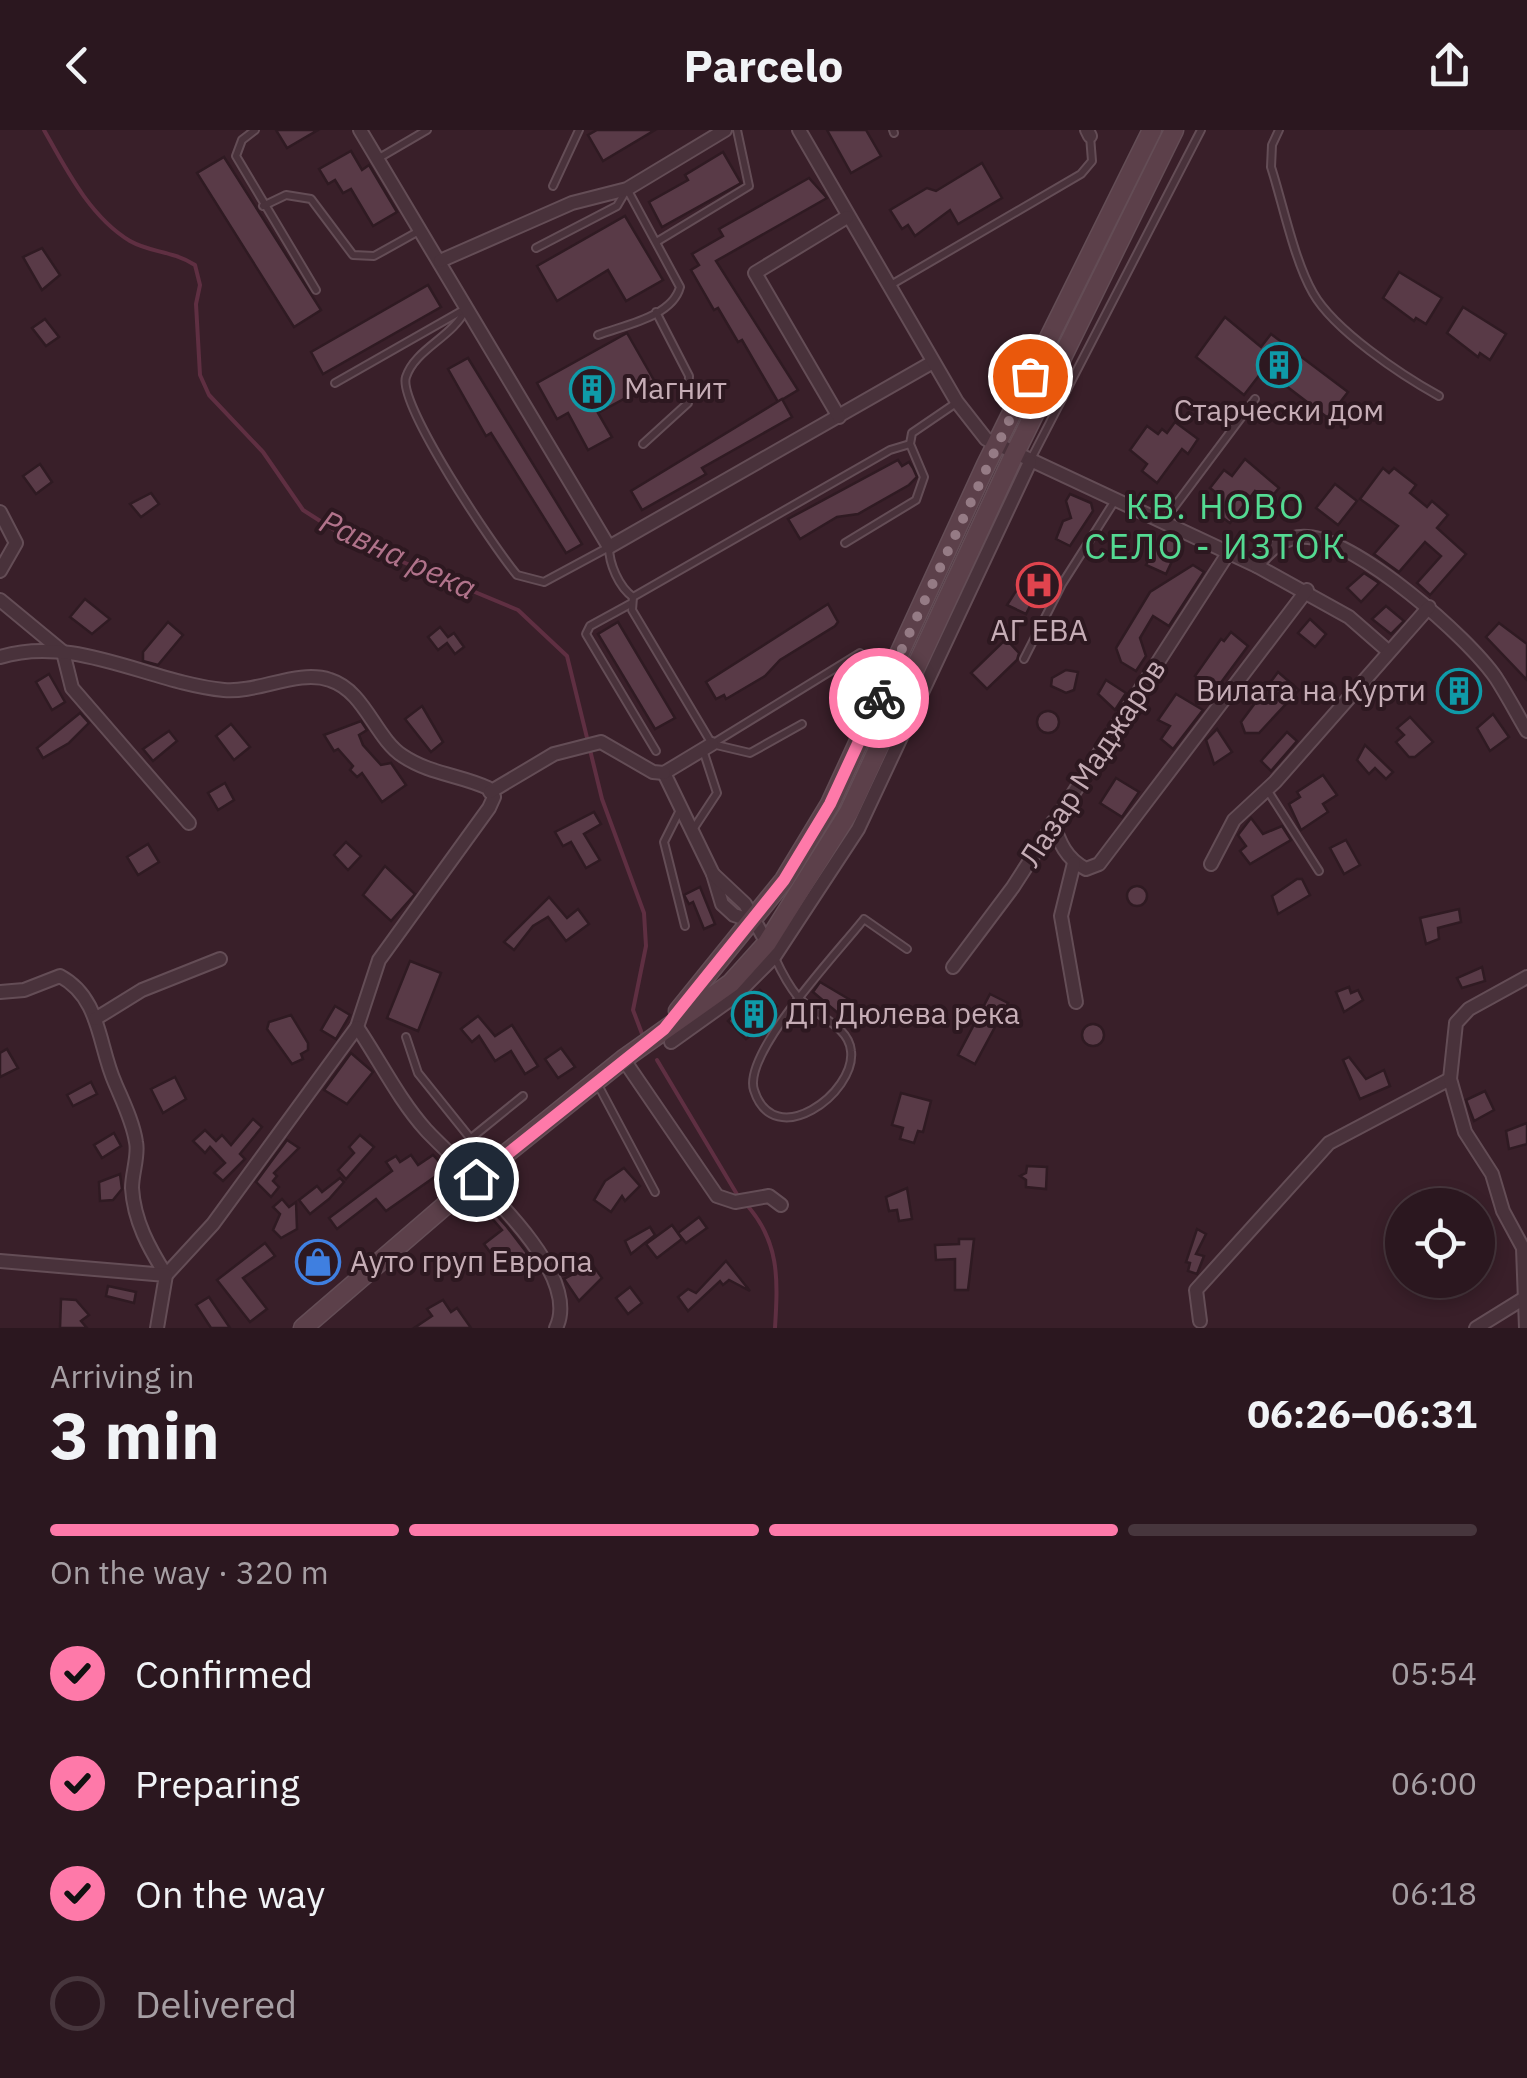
<!DOCTYPE html>
<meta charset="utf-8">
<style>
body{margin:0;font-family:"IBM Plex Sans",sans-serif;background:#37242c;color:#f1f3f6;height:100vh;display:flex;flex-direction:column;font-size:38px;white-space:nowrap}
*{box-sizing:border-box;margin:0}
p{font-size:32px;color:#a69fa4}
.icon{flex:none;width:55px;height:55px;fill:none;stroke:currentColor;stroke-width:2;stroke-linecap:round;stroke-linejoin:round}
.map{position:relative;height:1198px;overflow:hidden}
.sheet{display:flex;flex-direction:column;background:#2b171f;flex:1}
.sheet>*{flex:none}
.tools{position:absolute;left:1385px;top:1058px;display:grid;gap:20px}
.tools a{display:grid;place-items:center;width:110px;height:110px;border-radius:50%;background:#2b171f;box-shadow:0 5px 15px #0003,0 0 0 2px #47363d;font-size:50px}
.pin{position:absolute;display:grid;place-items:center;width:85px;height:85px;color:#fff;margin:-42px;border:5px solid #fff;border-radius:50%;box-shadow:0 2px 10px #0007}
.courier{position:absolute;display:grid;place-items:center;width:100px;height:100px;margin:-50px;border:8px solid #fe79a9;border-radius:50%;background:#fff;color:#222;box-shadow:0 2px 12px #0007}
.overview em{font-style:normal;font-weight:700}
.overview div{display:flex;flex-direction:column-reverse}
.overview{display:flex;align-items:center;justify-content:space-between;height:170px;padding:0 50px}
h1{font-size:65px;font-weight:700;line-height:75px}
.bar{display:grid;grid-template-columns:repeat(4,1fr);gap:15px 10px;align-content:center;height:120px;padding:0 50px}
.bar i{height:12px;border-radius:8px;background:#47363d}
.bar .active{background:#fe79a9}
.bar p{grid-column:span 4}
ol{padding:0 50px;list-style:none}
li{display:flex;align-items:center;gap:30px;height:110px}
li p{margin-inline-start:auto}
li .icon{padding:10px;border-radius:50%;background:#fe79a9;color:#111;stroke-width:4}
li:last-child{color:#a69fa4}
li i{width:55px;height:55px;border:5px solid #47363d;border-radius:50%}
header{display:flex;justify-content:space-between;align-items:center;height:130px;padding:0 50px;background:#2b171f;font-size:45px;font-weight:700}
.map>svg:first-child{display:block}
.lines{fill:none;stroke-linecap:round;stroke-linejoin:round}
.stream{stroke:#5f2f42;stroke-width:4}
.building{fill:#593a47;stroke:#2f1a22;stroke-width:2.5}
.lane-casing{stroke:#644d56;stroke-width:10}
.street-casing{stroke:#644d56;stroke-width:16}
.secondary-casing{stroke:#644d56;stroke-width:21}
.lane{stroke:#49323b;stroke-width:6}
.street{stroke:#49323b;stroke-width:12}
.secondary{stroke:#5c404a;stroke-width:18}
.done{stroke:#957b85;stroke-width:10;stroke-dasharray:0 18}
.route{stroke:#fe79a9;stroke-width:12}
.labels{text-anchor:middle;stroke-width:8;stroke-linejoin:round;paint-order:stroke}
.poi-label{font-size:30px;fill:#c6adb6;stroke:#2d1820;text-anchor:start}
.street-label{font-size:30px;fill:#c6adb6;stroke:#2d1820}
.water-label{font-size:32px;font-style:italic;fill:#b1738b;stroke:#2d1820}
.quarter-label{font-size:35px;letter-spacing:2.5px;fill:#54da92;stroke:#2d1820}
</style>
<header><svg class="icon" aria-label="back" viewBox="0 0 24 24"><path d="M15 5l-7 7 7 7"/></svg>Parcelo<svg class="icon" aria-label="share" viewBox="0 0 24 24"><path d="M12 15V3M7 8l5-5 5 5M5 13v7h14v-7"/></svg></header>
<div class="map">
<svg width="1527" height="1198" viewBox="0 0 1527 1198">
<rect width="100%" height="100%" fill="#391f29"/>
<g class="lines">
<g class="stream">
<path d="M44,0c22,39 46,87 86,111 21,12 41,9 65,24l5,20 -4,19 4,71 9,20 54,57 40,58 47,30 168,70 49,46 35,143 42,114 2,33 -13,64 11,29"/>
<polyline points="657,930 738,1066"/>
<path d="M745,1073c35,38 33,76 30,125"/>
</g>
</g>
<g class="building">
<polygon points="276,0 318,0 287,18"/>
<polygon points="597,0 655,0 603,31 588,5"/>
<polygon points="827,0 866,0 881,26 851,43"/>
<polygon points="351,21 362,40 369,35 397,82 373,96 351,59 343,63 335,50 328,54 319,39"/>
<polygon points="723,22 741,53 662,97 649,72 688,50 685,45"/>
<polygon points="224,27 321,180 294,197 197,43"/>
<polygon points="982,33 1002,68 958,94 950,80 915,106 908,95 902,99 890,80 927,58 936,61"/>
<polygon points="809,48 827,68 716,131 798,260 778,272 742,210 738,212 718,178 714,180 691,140 699,135 692,124 723,106 719,99"/>
<polygon points="625,86 663,150 626,171 608,140 557,171 537,136"/>
<polygon points="42,118 60,145 42,160 23,127"/>
<polygon points="1399,142 1442,168 1426,194 1416,188 1414,191 1383,168"/>
<polygon points="428,155 441,177 323,244 311,222"/>
<polygon points="1463,177 1506,204 1490,230 1480,223 1478,227 1447,203"/>
<polygon points="1225,187 1261,217 1271,204 1348,262 1328,288 1264,239 1244,265 1196,227"/>
<polygon points="45,189 59,207 46,216 32,198"/>
<polygon points="627,203 655,252 598,283 612,307 588,320 568,283 557,289 537,253"/>
<polygon points="468,228 582,414 566,423 491,303 486,306 448,239"/>
<polygon points="782,269 792,287 702,338 706,344 642,380 631,361"/>
<polygon points="1175,292 1198,309 1188,324 1182,319 1157,353 1142,341 1147,334 1130,320 1147,296 1158,304 1162,299 1167,303"/>
<polygon points="1245,329 1279,358 1268,371 1255,361 1230,393 1209,378 1219,365 1210,358 1224,340 1232,346"/>
<polygon points="898,330 902,336 909,332 913,338 917,347 909,355 858,384 837,387 800,409 788,389"/>
<polygon points="40,334 52,352 36,364 23,346"/>
<polygon points="1383,338 1389,343 1394,338 1416,355 1410,363 1427,377 1432,371 1448,385 1437,398 1466,424 1430,465 1417,453 1441,426 1425,412 1399,442 1374,424 1398,396 1360,369"/>
<polygon points="1335,354 1357,371 1338,395 1316,378"/>
<polygon points="151,363 159,374 141,387 130,374"/>
<polygon points="1070,364 1091,373 1093,381 1070,416 1056,409 1063,391 1071,388 1066,371"/>
<polygon points="1161,406 1180,414 1166,444 1146,435"/>
<polygon points="1193,435 1204,442 1169,496 1153,486 1140,508 1146,526 1136,541 1121,532 1116,518 1150,462"/>
<polygon points="1031,438 1051,448 1039,473 1033,470 1026,484 1007,475"/>
<polygon points="1364,443 1379,453 1361,472 1347,458"/>
<polygon points="85,469 110,489 92,504 70,487"/>
<polygon points="828,474 838,492 835,496 780,530 765,546 726,569 724,565 716,569 706,552"/>
<polygon points="1386,476 1404,491 1391,504 1372,489"/>
<polygon points="1310,489 1326,504 1315,517 1298,503"/>
<polygon points="168,492 183,505 158,535 143,531 143,522"/>
<polygon points="618,492 675,588 655,599 598,504"/>
<polygon points="1499,493 1527,514 1527,550 1486,507"/>
<polygon points="440,497 448,507 454,503 464,517 455,524 447,513 438,520 428,507"/>
<polygon points="1231,502 1248,516 1214,562 1195,546 1221,509 1224,511"/>
<polygon points="1006,509 1019,523 1017,530 987,559 971,543"/>
<polygon points="1066,540 1078,542 1074,560 1066,563 1051,556 1052,548"/>
<polygon points="1454,541 1477,566 1456,580 1442,549"/>
<polygon points="1278,542 1299,560 1259,603 1245,603 1241,592"/>
<polygon points="49,544 65,572 52,580 36,552"/>
<polygon points="1106,550 1126,563 1115,580 1098,564"/>
<polygon points="1176,564 1203,580 1173,619 1161,609 1170,596 1158,590"/>
<polygon points="422,576 443,612 431,622 405,589"/>
<circle cx="1048" cy="592" r="11"/>
<polygon points="80,583 89,593 69,613 43,628 37,618"/>
<polygon points="1493,584 1509,607 1490,621 1477,598"/>
<polygon points="1410,587 1433,612 1415,627 1409,627 1396,612 1404,605 1397,598"/>
<polygon points="361,591 367,600 359,605 363,615 381,635 391,633 406,655 382,672 362,643 357,647 350,640 353,636 338,619 334,621 324,605"/>
<polygon points="231,594 250,617 234,630 216,606"/>
<polygon points="1217,599 1232,622 1214,634 1206,610"/>
<polygon points="169,601 177,611 153,631 143,619"/>
<polygon points="1287,602 1297,611 1271,641 1261,631"/>
<polygon points="1365,615 1393,642 1386,649 1375,638 1369,644 1357,630"/>
<polygon points="1323,645 1337,665 1323,674 1328,682 1301,700 1289,674 1300,667 1297,662"/>
<polygon points="1116,648 1139,662 1122,687 1100,673"/>
<polygon points="225,653 234,670 218,680 208,663"/>
<polygon points="594,682 601,694 584,704 600,730 586,738 571,712 563,716 555,702"/>
<polygon points="1251,688 1263,704 1282,696 1291,710 1250,734 1240,721 1246,716 1238,705"/>
<polygon points="1346,710 1360,735 1344,744 1330,718"/>
<polygon points="346,712 361,726 348,740 334,725"/>
<polygon points="148,714 159,732 138,745 127,727"/>
<polygon points="385,736 415,764 391,791 363,765"/>
<polygon points="1297,749 1302,749 1310,765 1278,784 1272,766"/>
<circle cx="1137" cy="766" r="10"/>
<polygon points="700,757 715,794 704,799 693,772 689,774 684,765"/>
<polygon points="549,767 567,788 578,779 589,794 566,811 548,787 533,796 514,820 504,812"/>
<polygon points="1459,779 1461,792 1438,798 1439,809 1426,814 1420,788"/>
<polygon points="410,831 441,843 418,901 387,888"/>
<polygon points="1482,837 1485,851 1462,858 1457,848"/>
<polygon points="820,852 852,871 848,875 859,884 851,894 813,862"/>
<polygon points="1349,857 1351,863 1358,860 1363,870 1344,882 1336,862"/>
<polygon points="760,860 777,876 771,883 774,886 746,909 728,891"/>
<polygon points="990,864 1008,873 975,934 958,925"/>
<polygon points="335,876 350,885 336,909 321,900"/>
<polygon points="291,885 308,913 308,920 301,924 303,929 292,934 267,899 269,892"/>
<polygon points="478,886 495,906 512,895 538,936 525,944 511,921 495,931 479,906 472,912 461,899"/>
<circle cx="1093" cy="905" r="11"/>
<polygon points="561,918 575,937 558,948 545,929"/>
<polygon points="7,919 18,938 0,947 0,923"/>
<polygon points="351,923 373,942 347,974 324,960"/>
<polygon points="1349,927 1366,949 1384,940 1390,956 1360,969 1343,930"/>
<polygon points="175,947 186,969 163,983 151,959"/>
<polygon points="91,952 97,964 73,976 67,965"/>
<polygon points="1485,961 1494,980 1474,991 1466,970"/>
<polygon points="901,963 931,971 923,1002 918,1001 914,1013 900,1009 903,998 892,995"/>
<polygon points="253,989 262,997 240,1024 245,1029 223,1051 214,1043 225,1033 210,1017 205,1023 193,1011 205,1000 216,1011 222,1005 231,1015"/>
<polygon points="1527,993 1527,1014 1509,1019 1506,1001"/>
<polygon points="114,1003 121,1016 102,1028 94,1015"/>
<polygon points="360,1005 374,1017 346,1049 338,1040 354,1023 349,1017"/>
<polygon points="287,1010 299,1018 274,1043 277,1046 273,1051 279,1057 271,1067 256,1052"/>
<polygon points="411,1025 418,1035 433,1025 446,1039 386,1081 376,1069 337,1099 329,1088 392,1041 386,1032 396,1026 400,1032"/>
<polygon points="1027,1036 1047,1037 1046,1059 1026,1057 1026,1050 1020,1046 1026,1043"/>
<polygon points="624,1038 640,1056 625,1071 622,1066 611,1082 594,1070 605,1051"/>
<polygon points="120,1044 122,1059 113,1070 100,1071 99,1052"/>
<polygon points="340,1048 344,1052 329,1069 310,1084 299,1070 317,1056 322,1062"/>
<polygon points="907,1058 912,1089 899,1091 897,1080 889,1081 886,1067"/>
<polygon points="282,1069 289,1077 296,1072 297,1099 281,1108 273,1100 280,1084 273,1077"/>
<polygon points="483,1070 507,1097 530,1127 506,1140 490,1122 484,1114 502,1100 478,1072"/>
<polygon points="699,1087 707,1098 686,1113 678,1103"/>
<polygon points="672,1095 682,1109 657,1128 646,1114"/>
<polygon points="650,1097 655,1105 631,1124 625,1111"/>
<polygon points="1197,1099 1206,1104 1196,1124 1204,1126 1197,1144 1188,1141 1190,1133 1186,1132"/>
<polygon points="959,1109 974,1109 968,1160 955,1160 955,1129 936,1130 935,1115 959,1114"/>
<polygon points="265,1113 275,1126 243,1148 267,1179 250,1192 217,1150"/>
<polygon points="726,1131 750,1161 729,1150 723,1155 720,1151 688,1181 678,1167 688,1159 696,1163"/>
<polygon points="592,1134 602,1148 579,1171 564,1149"/>
<polygon points="108,1156 136,1162 134,1173 106,1166"/>
<polygon points="630,1157 642,1173 628,1184 616,1168"/>
<polygon points="209,1167 230,1198 211,1198 196,1175"/>
<polygon points="61,1169 76,1170 89,1185 81,1191 87,1198 60,1198"/>
<polygon points="443,1170 451,1182 457,1178 471,1198 414,1198 432,1186 427,1179"/>
</g>
<g class="lines">
<defs>
<g id="lane">
<polyline points="255,0 242,10 236,26 316,160"/>
<polyline points="893,0 894,3"/>
<path d="M1279,0l-7,15 -1,22c12,37 23,93 42,126 21,37 88,82 126,103"/>
<polyline points="379,28 427,0"/>
<polyline points="553,56 579,0"/>
<polyline points="263,76 286,65 311,69 353,125 374,126 419,101"/>
<polyline points="658,111 749,56 737,0"/>
<path d="M536,118l81,-42 10,-17 53,98c-8,30 -56,38 -82,48"/>
<polyline points="889,156 1081,44 1092,31 1090,6"/>
<path d="M466,179c-13,28 -51,40 -60,68 -9,27 89,172 111,198l27,7 65,-35c0,17 10,40 24,50"/>
<polyline points="335,253 465,179"/>
<polyline points="643,314 688,273 689,246 656,182"/>
<polyline points="1030,331 1201,0"/>
<polyline points="1163,392 1255,269"/>
<polyline points="845,413 916,370 924,347 910,314 912,303 956,273"/>
<polyline points="632,473 590,496 586,504 656,621"/>
<polyline points="1024,529 1062,454 1114,372"/>
<polyline points="802,594 750,623 712,614 632,480 633,467 890,320 910,314"/>
<polyline points="712,614 860,523"/>
<polyline points="1266,658 1319,741"/>
<polyline points="680,680 664,712 685,796"/>
<polyline points="692,701 717,663 703,620"/>
<path d="M775,828c6,13 14,28 23,39 15,18 51,28 53,54 5,42 -77,102 -97,39 -12,-37 86,-140 110,-171l43,30"/>
<polyline points="406,907 418,943 491,1034"/>
<polyline points="597,953 655,1062"/>
<polyline points="470,1009 523,966"/>
</g>
<g id="street">
<polyline points="360,0 609,417 933,232"/>
<path d="M799,0l158,272 29,37 271,127c11,-16 29,-31 51,-29 50,4 159,99 188,141 11,17 21,36 31,53"/>
<polyline points="1087,0 1090,6"/>
<polyline points="440,131 572,73 627,59 725,0"/>
<polyline points="839,287 755,143 847,87"/>
<polyline points="0,382 16,413 0,441"/>
<polyline points="1257,436 1349,487 1388,521"/>
<polyline points="0,470 63,522 72,558 189,693"/>
<path d="M0,527c75,-23 151,26 224,33 34,3 74,-21 106,-10 35,11 45,58 73,76 27,18 57,19 85,32l6,9 -5,11 -110,152 -22,67"/>
<polyline points="712,614 664,643 713,744 722,774 734,785 752,791"/>
<polyline points="490,662 554,624 601,612 653,642 664,643"/>
<path d="M1053,692c6,20 13,37 33,47l13,-5 208,-274"/>
<polyline points="1074,733 1061,786 1076,872"/>
<polyline points="1211,734 1234,690 1275,652 1429,477"/>
<polyline points="713,744 745,774 767,813"/>
<polyline points="953,837 1013,757 1227,425"/>
<path d="M0,862l24,-2 36,-14c41,22 38,69 55,107 8,19 18,39 21,59 3,13 -4,31 -4,46 2,33 17,60 34,87l47,-51 144,-197c23,34 42,73 69,103 35,38 159,138 130,198"/>
<polyline points="95,889 142,860 220,829"/>
<polyline points="671,912 734,867 774,827 858,699 1030,332"/>
<polyline points="624,930 717,1066 735,1072 769,1066 781,1075"/>
<polyline points="0,1131 166,1145 157,1198"/>
<polyline points="1200,1191 1196,1160 1329,1013 1450,949"/>
<polyline points="1476,1198 1526,1167"/>
<polyline points="1526,1198 1523,1118 1503,1081 1492,1044 1465,1002 1450,949 1456,893 1469,879 1527,847"/>
</g>
<g id="secondary">
<polyline points="678,881 784,750 830,674 986,335 1152,0"/>
<polyline points="303,1198 492,1035 625,928 731,853 767,813 849,682 1014,325 1174,0"/>
</g>
</defs>
<use href="#lane" class="lane-casing"/>
<use href="#street" class="street-casing"/>
<use href="#secondary" class="secondary-casing"/>
<use href="#lane" class="lane"/>
<use href="#street" class="street"/>
<use href="#secondary" class="secondary"/>
</g>
<g class="lines">
<polyline class="done" points="879,568 1030,246"/>
<polyline class="route" points="476,1049 664,899 784,750 830,674 879,568"/>
</g>
<defs>
<symbol id="building-ring" viewBox="-11 -11 22 22"><circle r="9.5" fill="#2d1820" stroke="#0f9aa8" stroke-width="1.5"/><path d="M-4-6H4V6H1V3H-1V6H-4ZM-2.5-4.3h1.7v1.8h-1.7ZM.8-4.3h1.7v1.8H.8ZM-2.5-1h1.7V.8h-1.7ZM.8-1h1.7V.8H.8Z" fill="#0f9aa8"/></symbol>
<symbol id="hospital-ring" viewBox="-11 -11 22 22"><circle r="9.5" fill="#2d1820" stroke="#e0444e" stroke-width="1.5"/><path d="M-5-5h3v3.5h4V-5h3V5h-3V1.5h-4V5h-3Z" fill="#e0444e"/></symbol>
<symbol id="shop-ring" viewBox="-11 -11 22 22"><circle r="9.5" fill="#2d1820" stroke="#3f7fe0" stroke-width="1.5"/><path d="M-5-2.5h2.3a2.7 3.5 0 0 1 5.4 0H5L5.5 6h-11ZM-1.5-2.5h3a1.5 2.3 0 0 0-3 0Z" fill="#3f7fe0"/></symbol>
</defs>
<g fill-rule="evenodd">
<use href="#building-ring" x="1254" y="210" width="50" height="50"/>
<use href="#building-ring" x="567" y="234" width="50" height="50"/>
<use href="#hospital-ring" x="1014" y="430" width="50" height="50"/>
<use href="#building-ring" x="1434" y="536" width="50" height="50"/>
<use href="#building-ring" x="729" y="859" width="50" height="50"/>
<use href="#shop-ring" x="293" y="1107" width="50" height="50"/>
</g>
<g class="labels">
<g class="poi-label">
<text x="624" y="269">Магнит</text>
<text x="1279" y="291" text-anchor="middle">Старчески дом</text>
<text x="1039" y="511" text-anchor="middle">АГ ЕВА</text>
<text x="1426" y="571" text-anchor="end">Вилата на Курти</text>
<text x="786" y="894">ДП Дюлева река</text>
<text x="350" y="1142">Ауто груп Европа</text>
</g>
<g class="street-label">
<text transform="translate(1093 633) rotate(-57)" y="10">Лазар Маджаров</text>
</g>
<g class="water-label">
<text transform="translate(398 425) rotate(25)" y="11">Равна река</text>
</g>
<g class="quarter-label">
<text x="1216" y="389">КВ. НОВО<tspan x="1216" dy="40">СЕЛО - ИЗТОК</tspan></text>
</g>
</g>
</svg>
<div class="tools">
<a><svg class="icon" aria-label="locate" viewBox="0 0 24 24"><circle cx="12" cy="12" r="6"/><path d="M12 2v4M12 18v4M2 12h4M18 12h4"/></svg></a>
</div>
<div class="pin" style="left:1030px;top:246px;background:#ea580c"><svg class="icon" aria-label="bag" viewBox="0 0 24 24"><path d="M5 8h14l-1 12H6zM9 8a3 3 0 0 1 6 0"/></svg></div>
<div class="pin" style="left:476px;top:1049px;background:#1f2937"><svg class="icon" aria-label="home" viewBox="0 0 24 24"><path d="M3 11l9-7 9 7M6 9v11h12V9"/></svg></div>
<div class="courier" style="left:879px;top:568px"><svg class="icon" aria-label="bike" viewBox="0 0 24 24"><circle cx="6" cy="16" r="4"/><circle cx="18" cy="16" r="4"/><path d="M6 16l4-8h5l3 8M10 8l3 8H6M13 5h3"/></svg></div>
</div>
<section class="sheet">
<div class="overview"><div><h1>3 min</h1><p>Arriving in</p></div><em>06:26–06:31</em></div>
<div class="bar"><i class="active"></i><i class="active"></i><i class="active"></i><i></i><p>On the way · 320 m</p></div>
<ol>
<li><svg class="icon" aria-label="check" viewBox="0 0 24 24"><path d="M5 12l5 5 9-10"/></svg>Confirmed<p>05:54</p></li>
<li><svg class="icon" aria-label="check" viewBox="0 0 24 24"><path d="M5 12l5 5 9-10"/></svg>Preparing<p>06:00</p></li>
<li><svg class="icon" aria-label="check" viewBox="0 0 24 24"><path d="M5 12l5 5 9-10"/></svg>On the way<p>06:18</p></li>
<li><i></i>Delivered</li>
</ol>
</section>
